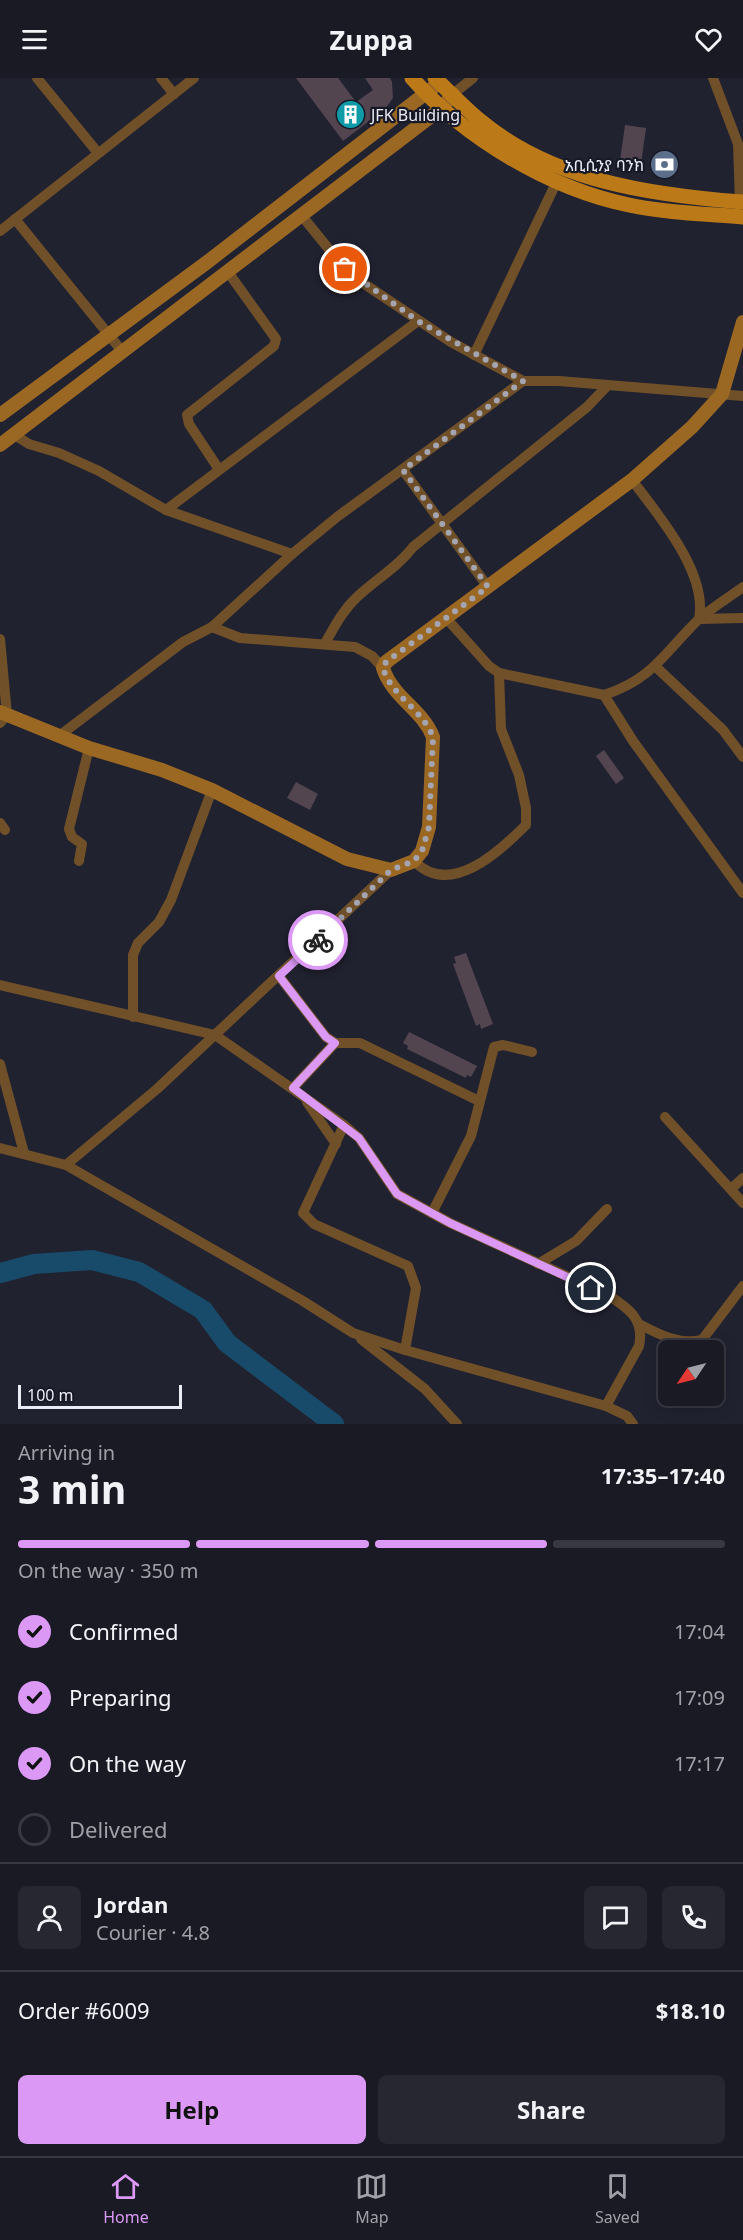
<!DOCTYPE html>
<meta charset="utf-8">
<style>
body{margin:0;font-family:Georgia,"Noto Sans Ethiopic",serif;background:#262731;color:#f1f3f6;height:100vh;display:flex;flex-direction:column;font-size:22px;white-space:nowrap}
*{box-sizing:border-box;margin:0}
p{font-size:20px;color:#9fa1a6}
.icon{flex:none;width:33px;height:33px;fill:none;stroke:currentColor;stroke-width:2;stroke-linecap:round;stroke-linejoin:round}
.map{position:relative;height:1346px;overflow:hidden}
.sheet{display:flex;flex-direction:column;background:#191a24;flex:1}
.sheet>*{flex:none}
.needle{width:39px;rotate:235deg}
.tools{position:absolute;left:658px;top:1262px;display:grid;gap:12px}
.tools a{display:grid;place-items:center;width:66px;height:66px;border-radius:9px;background:#191a24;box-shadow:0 3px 15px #0003,0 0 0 2px #373841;font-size:30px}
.scale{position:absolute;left:18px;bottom:15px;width:164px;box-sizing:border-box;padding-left:6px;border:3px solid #eaebf5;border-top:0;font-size:16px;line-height:21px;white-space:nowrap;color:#eaebf5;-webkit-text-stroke:4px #181926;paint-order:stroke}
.pin{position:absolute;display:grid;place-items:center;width:51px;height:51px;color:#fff;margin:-26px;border:3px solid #fff;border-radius:50%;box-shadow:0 2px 6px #0007}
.courier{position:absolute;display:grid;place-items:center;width:60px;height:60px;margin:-30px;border:4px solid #db99f5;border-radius:50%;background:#fff;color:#222;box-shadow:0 2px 8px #0007}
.overview em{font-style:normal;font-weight:700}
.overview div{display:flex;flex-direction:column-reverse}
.overview{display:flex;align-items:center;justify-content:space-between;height:102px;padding:0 18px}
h1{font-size:39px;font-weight:700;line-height:45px}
.bar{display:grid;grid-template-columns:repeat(4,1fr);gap:9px 6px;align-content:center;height:72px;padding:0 18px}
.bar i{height:8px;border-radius:4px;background:#373841}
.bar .on{background:#db99f5}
.bar p{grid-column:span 4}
.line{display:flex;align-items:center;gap:15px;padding:0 18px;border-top:2px solid #373841}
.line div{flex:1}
.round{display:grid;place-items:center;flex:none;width:63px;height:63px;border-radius:9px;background:#262731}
ol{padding:0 18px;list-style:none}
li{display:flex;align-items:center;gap:18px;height:66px}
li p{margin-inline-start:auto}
li .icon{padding:6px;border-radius:50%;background:#db99f5;color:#111;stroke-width:4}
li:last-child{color:#9fa1a6}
li i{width:33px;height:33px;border:3px solid #373841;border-radius:50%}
.cta{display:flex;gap:12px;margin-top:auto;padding:12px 18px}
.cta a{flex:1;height:69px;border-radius:9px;background:#db99f5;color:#111;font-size:24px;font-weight:700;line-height:69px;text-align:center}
.cta a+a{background:#262731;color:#f1f3f6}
header{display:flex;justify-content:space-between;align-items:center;height:78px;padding:0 18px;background:#191a24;font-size:27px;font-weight:700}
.tabs{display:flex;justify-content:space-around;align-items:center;height:84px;border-top:2px solid #373841;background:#191a24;font-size:16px;color:#9fa1a6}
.tabs a{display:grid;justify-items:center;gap:3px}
.tabs .on{color:#db99f5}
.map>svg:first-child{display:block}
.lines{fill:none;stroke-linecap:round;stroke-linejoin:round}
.river{stroke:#184b6a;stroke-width:20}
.building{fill:#534550}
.street{stroke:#705029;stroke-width:10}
.secondary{stroke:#9b6824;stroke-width:14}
.primary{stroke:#bb7a17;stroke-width:15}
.done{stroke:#a4a5b0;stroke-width:6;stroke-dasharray:0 10.8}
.route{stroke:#db99f5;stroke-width:8}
.labels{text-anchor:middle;stroke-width:4.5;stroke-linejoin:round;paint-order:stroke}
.poi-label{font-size:16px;fill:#eaebf5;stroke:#181926;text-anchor:start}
</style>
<header><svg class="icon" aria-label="menu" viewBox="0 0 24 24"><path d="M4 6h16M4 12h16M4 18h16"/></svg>Zuppa<svg class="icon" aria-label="heart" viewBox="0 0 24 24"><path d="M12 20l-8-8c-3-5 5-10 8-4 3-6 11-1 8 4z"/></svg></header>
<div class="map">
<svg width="743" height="1346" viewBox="0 0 743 1346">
<rect width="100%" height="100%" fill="#212230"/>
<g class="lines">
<polyline class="river" points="0,1195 34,1186 92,1182 139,1194 203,1232 227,1265 334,1346"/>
</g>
<g class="building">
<polygon points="296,0 338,0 356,24 373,12 365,0 390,0 392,4 393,20 385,31 343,63"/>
<polygon points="625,47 646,50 641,86 620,83"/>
<polygon points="604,672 624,700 616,706 596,678"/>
<polygon points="296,704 318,716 310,732 287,720"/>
<polygon points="466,875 493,946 481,951 480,946 476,948 453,886 456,885 454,879"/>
<polygon points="409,954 477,988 471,999 467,997 466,1000 407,971 408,968 403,965"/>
</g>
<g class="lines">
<g class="street">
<polyline points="37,0 98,75"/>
<polyline points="161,0 174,16"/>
<polyline points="713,0 738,66 740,124"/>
<polyline points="453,16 473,0"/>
<polyline points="302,138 345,191 357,201 451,264 523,303 559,303 743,318"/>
<polyline points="15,141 122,273"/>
<polyline points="0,153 194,0"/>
<polyline points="474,277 557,103"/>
<polyline points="13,356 29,366 59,375 99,393 166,432 292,476"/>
<polyline points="218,390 189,346 187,337 274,268 276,261 228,194"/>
<polyline points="403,392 488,509"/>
<path d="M632,402c27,36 76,93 67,139l44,-1"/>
<polyline points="166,432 418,243"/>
<path d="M447,541l42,47 10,7 105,22c49,-16 60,-42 94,-75 13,-12 30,-22 45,-33"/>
<polyline points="212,549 240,560 355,569 372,578 383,590"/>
<polyline points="0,561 7,637 0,645"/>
<path d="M325,565c10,-17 18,-33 32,-46 19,-18 41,-30 56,-50l174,-140 20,-21"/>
<polyline points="656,589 723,652 743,679"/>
<polyline points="604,617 633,663 743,815"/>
<polyline points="59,658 183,564 212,549 292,476 337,439 523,303"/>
<polyline points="0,745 5,752"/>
<polyline points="79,783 82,766 72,759 69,751 89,670"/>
<path d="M414,783c36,37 85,-9 112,-36v-17l-7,-33 -18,-46 -2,-56"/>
<polyline points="279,898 326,959 335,965 360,965 479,1023"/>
<path d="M0,907l215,50 129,90 15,13 38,56 53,29 158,72c20,13 37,24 31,51l-33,60"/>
<polyline points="133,939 133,877 138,865 159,844 171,822 212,712"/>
<polyline points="0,986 24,1075"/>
<polyline points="293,1010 335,965"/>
<polyline points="307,1024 336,1066"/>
<polyline points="665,1039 743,1125"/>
<polyline points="344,1047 303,1135 314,1146 408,1188 416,1210 405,1272"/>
<polyline points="0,1070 66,1087 303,1223 353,1255 405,1272 606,1328 627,1338 633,1346"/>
<polyline points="66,1087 157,1011 391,792"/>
<polyline points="731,1111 743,1100"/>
<polyline points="432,1135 471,1058 494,969 503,967 532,974"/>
<polyline points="538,1186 576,1163 607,1131"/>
<path d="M639,1246c21,11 40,21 63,16l41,-54"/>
<polyline points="361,1261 425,1311 457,1346"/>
</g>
<g class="secondary">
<polyline points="0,337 206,185 439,5"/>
<polyline points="0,367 442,30 453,16"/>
<path d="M0,634l89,36 73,22 50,20 135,69 44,11 23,-9 8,-10 7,-24 4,-90c-10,-27 -41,-40 -50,-69l3,-6 246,-182 60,-53 30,-33 21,-72"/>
</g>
<g class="primary">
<path d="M412,0c53,60 138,111 217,127 37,8 77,9 114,12"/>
<path d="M435,0c14,14 28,28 43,41 74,62 172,76 265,83"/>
</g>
</g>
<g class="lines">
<path class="done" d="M318,862l73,-70 23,-9 8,-10 7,-24 4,-90c-10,-27 -41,-40 -50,-69l3,-6 102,-75 -85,-117 120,-89 -105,-60 -73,-52"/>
<polyline class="route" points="318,862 279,898 326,959 335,965 293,1010 359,1060 397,1116 450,1145 591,1210"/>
</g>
<defs>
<symbol id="building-disc" viewBox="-11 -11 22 22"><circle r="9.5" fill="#0f9aa8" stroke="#181926"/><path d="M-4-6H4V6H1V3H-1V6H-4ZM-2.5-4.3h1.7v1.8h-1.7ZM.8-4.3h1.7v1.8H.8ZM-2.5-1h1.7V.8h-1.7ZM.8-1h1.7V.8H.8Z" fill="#fff"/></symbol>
<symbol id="bank-disc" viewBox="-11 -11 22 22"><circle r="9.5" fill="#5c6f8a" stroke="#181926"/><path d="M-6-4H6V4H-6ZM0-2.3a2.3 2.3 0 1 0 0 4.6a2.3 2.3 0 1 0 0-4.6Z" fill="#fff"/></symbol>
</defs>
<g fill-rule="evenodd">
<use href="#building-disc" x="334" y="20" width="33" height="33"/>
<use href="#bank-disc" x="648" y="70" width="33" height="33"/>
</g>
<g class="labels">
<g class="poi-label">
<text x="371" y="43">JFK Building</text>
<text x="644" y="93" text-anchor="end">አቢሲንያ ባንክ</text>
</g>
</g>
</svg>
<div class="tools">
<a><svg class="needle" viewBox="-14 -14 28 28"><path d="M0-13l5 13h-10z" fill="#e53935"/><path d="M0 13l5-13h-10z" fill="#9fa1a6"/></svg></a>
</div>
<div class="scale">100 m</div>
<div class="pin" style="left:345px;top:191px;background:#ea580c"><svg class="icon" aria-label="bag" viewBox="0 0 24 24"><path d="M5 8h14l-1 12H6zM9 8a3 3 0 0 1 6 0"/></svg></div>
<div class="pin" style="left:591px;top:1210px;background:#1f2937"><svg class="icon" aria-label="home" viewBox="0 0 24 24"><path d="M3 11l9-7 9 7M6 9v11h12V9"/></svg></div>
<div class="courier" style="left:318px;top:862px"><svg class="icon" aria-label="bike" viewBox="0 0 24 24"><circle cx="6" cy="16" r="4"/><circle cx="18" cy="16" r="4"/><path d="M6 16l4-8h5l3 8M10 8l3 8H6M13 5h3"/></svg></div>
</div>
<section class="sheet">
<div class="overview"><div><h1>3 min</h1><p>Arriving in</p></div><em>17:35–17:40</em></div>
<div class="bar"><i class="on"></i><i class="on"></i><i class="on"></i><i></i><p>On the way · 350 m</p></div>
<ol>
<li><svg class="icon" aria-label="check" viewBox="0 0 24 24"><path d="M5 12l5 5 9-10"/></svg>Confirmed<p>17:04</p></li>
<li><svg class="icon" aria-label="check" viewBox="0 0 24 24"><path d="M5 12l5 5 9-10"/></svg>Preparing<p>17:09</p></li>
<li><svg class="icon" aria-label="check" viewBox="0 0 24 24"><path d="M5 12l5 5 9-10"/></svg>On the way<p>17:17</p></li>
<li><i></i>Delivered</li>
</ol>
<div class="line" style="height:108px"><a class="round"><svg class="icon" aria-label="person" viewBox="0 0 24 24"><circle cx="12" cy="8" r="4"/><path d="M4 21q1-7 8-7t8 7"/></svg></a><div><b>Jordan</b><p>Courier · 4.8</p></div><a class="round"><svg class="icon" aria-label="chat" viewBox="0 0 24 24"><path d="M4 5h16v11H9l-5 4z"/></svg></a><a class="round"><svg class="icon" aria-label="phone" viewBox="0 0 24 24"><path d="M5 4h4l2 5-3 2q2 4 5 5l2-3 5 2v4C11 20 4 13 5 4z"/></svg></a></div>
<div class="line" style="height:78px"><div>Order #6009</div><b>$18.10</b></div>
<div class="cta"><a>Help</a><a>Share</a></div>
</section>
<nav class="tabs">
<a class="on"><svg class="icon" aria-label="home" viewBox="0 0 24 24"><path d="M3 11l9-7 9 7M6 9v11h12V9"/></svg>Home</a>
<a><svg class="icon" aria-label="map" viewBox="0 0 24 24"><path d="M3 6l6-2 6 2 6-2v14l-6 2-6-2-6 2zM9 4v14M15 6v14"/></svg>Map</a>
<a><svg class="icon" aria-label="saved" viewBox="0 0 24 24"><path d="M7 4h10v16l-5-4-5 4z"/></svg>Saved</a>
</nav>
